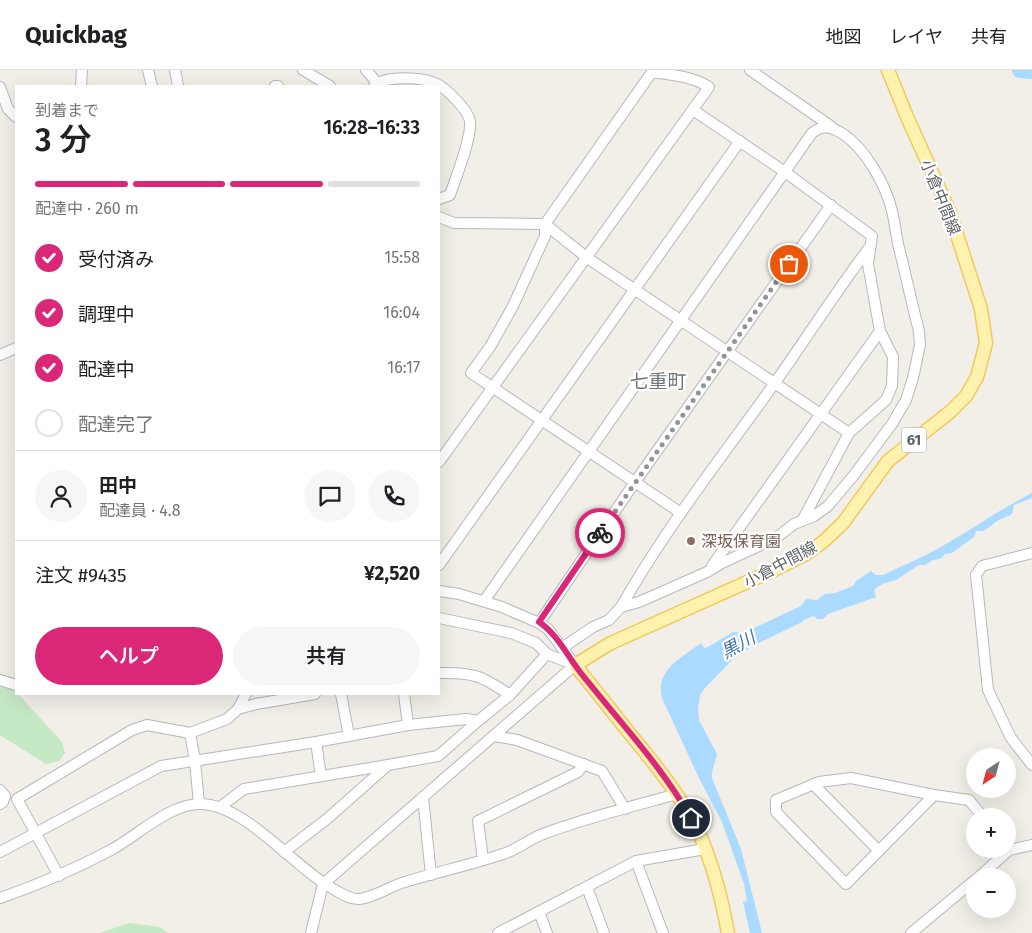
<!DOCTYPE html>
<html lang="ja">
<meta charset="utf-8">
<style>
body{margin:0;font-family:"Fira Sans","Noto Sans JP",sans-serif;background:#f6f6f6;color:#202124;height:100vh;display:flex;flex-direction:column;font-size:19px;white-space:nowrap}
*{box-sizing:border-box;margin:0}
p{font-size:16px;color:#757577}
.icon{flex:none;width:28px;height:28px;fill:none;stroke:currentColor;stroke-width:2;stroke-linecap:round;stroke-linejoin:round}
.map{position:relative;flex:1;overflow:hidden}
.panel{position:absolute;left:15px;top:15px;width:425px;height:610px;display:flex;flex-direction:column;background:#fff;border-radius:0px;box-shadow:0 5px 20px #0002}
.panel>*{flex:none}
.needle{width:32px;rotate:216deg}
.fabs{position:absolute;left:966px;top:678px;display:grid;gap:10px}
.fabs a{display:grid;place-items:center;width:50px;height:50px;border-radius:50%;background:#fff;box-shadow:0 5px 20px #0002;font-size:25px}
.pin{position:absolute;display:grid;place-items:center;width:42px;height:42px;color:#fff;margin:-21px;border:2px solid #fff;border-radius:50%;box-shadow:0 1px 5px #0007}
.courier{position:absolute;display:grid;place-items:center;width:50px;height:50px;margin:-25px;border:4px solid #db2777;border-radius:50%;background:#fff;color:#222;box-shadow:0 1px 6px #0007}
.overview em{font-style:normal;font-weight:600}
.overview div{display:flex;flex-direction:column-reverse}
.overview{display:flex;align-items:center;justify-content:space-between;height:85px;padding:0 20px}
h1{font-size:32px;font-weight:600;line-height:38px}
.bar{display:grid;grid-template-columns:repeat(4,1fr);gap:8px 5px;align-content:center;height:60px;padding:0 20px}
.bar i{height:6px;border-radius:4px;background:#e0e0e0}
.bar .on{background:#db2777}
.bar p{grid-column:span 4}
.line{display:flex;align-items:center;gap:12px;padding:0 20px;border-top:1px solid #e0e0e0}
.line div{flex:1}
.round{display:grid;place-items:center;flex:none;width:52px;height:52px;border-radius:26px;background:#f6f6f6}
ol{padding:0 20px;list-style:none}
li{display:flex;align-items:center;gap:15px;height:55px}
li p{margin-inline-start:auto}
li .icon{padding:5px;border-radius:50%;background:#db2777;color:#fff;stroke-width:4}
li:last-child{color:#757577}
li i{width:28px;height:28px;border:2px solid #e0e0e0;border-radius:50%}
.action{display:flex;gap:10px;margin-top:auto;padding:10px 20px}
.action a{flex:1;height:58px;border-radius:30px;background:#db2777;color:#fff;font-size:20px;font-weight:600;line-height:58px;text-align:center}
.action a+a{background:#f6f6f6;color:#202124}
header{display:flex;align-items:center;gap:30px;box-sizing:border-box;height:70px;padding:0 25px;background:#fff;border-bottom:1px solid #e0e0e0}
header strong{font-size:24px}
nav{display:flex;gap:28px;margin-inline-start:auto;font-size:18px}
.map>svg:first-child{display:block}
.green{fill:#c5e8c5}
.water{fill:#aadaff}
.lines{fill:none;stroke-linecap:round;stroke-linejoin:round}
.river{stroke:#aadaff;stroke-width:16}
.minor-casing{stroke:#b5b8bc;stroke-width:12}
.major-casing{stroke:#f2c960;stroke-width:15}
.minor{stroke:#fff;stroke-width:10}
.major{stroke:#fff2af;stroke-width:12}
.done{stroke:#929495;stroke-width:5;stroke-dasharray:0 9}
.route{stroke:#db2777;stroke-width:6}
.education-dot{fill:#8d6e63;stroke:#fff;stroke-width:2}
.labels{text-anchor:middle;stroke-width:4.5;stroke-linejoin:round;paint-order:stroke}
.shield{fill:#fff;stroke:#8f9295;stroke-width:1}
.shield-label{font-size:15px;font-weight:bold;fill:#5f6368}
.street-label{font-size:16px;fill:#5f6368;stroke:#fff}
.education-label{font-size:16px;fill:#785e54;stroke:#fff;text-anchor:start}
.water-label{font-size:18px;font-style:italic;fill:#4174aa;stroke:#fff}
.quarter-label{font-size:19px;fill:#70757a;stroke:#fff}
</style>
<header>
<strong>Quickbag</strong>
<nav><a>地図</a><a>レイヤ</a><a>共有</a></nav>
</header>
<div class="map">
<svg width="1032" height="863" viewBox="0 0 1032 863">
<rect width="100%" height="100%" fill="#f1efe8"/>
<g class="green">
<polygon points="0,609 11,616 16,624 18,624 62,672 65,683 59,691 46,694 0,665"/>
<polygon points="129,853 160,857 168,863 100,863"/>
</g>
<path class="water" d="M1032,423v5l-18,7 -2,9 -15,7 -13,10h-8l-2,6 -22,16 -7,1 -5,5 -7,1 -8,5h-6l-23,15 -14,4 -8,6 2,7 -48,17 -5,5h-6l-3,-3 -9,3 -3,3 -49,24 -20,13 -28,29 -5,7 -2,14 1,11 18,34 -5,19v5l29,71 21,84h-12l-7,-31 4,-1 -3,-17 -22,-62 -23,-44 -37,-80c-7,-28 19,-40 39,-55l3,5 4,-1 25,-15 10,1 58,-27 5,-7 11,1 8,-6 10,-1 18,-7 3,-5 15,-10 5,4h7c18,-9 38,-17 56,-27 31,-17 61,-39 93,-55z"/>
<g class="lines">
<polyline class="river" points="1020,0 1032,1"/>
<defs>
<g id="minor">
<polyline points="148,0 152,16"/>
<polyline points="175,0 178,16"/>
<polyline points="303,0 330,16"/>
<polyline points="366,0 380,16"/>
<polyline points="750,0 832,57"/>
<polyline points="81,16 82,0"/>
<polyline points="275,16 278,16"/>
<path d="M374,16c12,-11 49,-9 63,-2 10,5 31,26 33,37 2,17 -14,56 -20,74l-11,4"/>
<polyline points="0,17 8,39 16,47"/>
<polyline points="693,40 785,102 872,166 868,194 880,261 893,287 892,316 886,330 849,363 802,451"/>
<polyline points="439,147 454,153 545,154 586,187 849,363"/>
<polyline points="0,285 16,278"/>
<path d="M439,392l270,-375c-17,-11 -38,-12 -57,-15l-107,152v12l-32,70 -23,41 -19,26 210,140"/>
<polyline points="1032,483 982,496 976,505 988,620 1011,668 1032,695"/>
<polyline points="439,495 740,71"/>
<polyline points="712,496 880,261"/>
<polyline points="439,521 459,524 502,537 539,553 548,559 575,595"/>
<path d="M484,531l328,-468c11,-9 20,-6 31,1 22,14 43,51 49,77 3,12 4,25 7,37 7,28 13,56 20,83l1,14 -7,33 -7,22 -14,24 -38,51 -26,31 -14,10 -20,8 -18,14 -54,25 -15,9 -68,30 -18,5"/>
<polyline points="439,548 511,563 536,573 547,584 575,595"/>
<polyline points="539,553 635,412 831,135"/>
<path d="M562,578l31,-21 16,-7 12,-13c43,-76 97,-145 148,-216 34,-47 65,-97 100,-143"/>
<path d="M439,603c35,-1 43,3 71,22"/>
<polyline points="0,610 16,615"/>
<polyline points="341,624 349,666"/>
<polyline points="404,624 408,655"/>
<polyline points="238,639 246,624"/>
<polyline points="190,663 195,691 199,734"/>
<polyline points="494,666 517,670 602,701 625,739"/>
<polyline points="316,672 321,706"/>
<polyline points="388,695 438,686 478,651 510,625 547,584"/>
<polygon points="851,708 934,725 846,814 776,742 776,730 819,712"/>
<polyline points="813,714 879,781"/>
<polyline points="0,720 5,726 3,732 0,734"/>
<polyline points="934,725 969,730 982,746"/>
<polyline points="423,727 431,805"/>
<polyline points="220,737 244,719 388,695 327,749 284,782"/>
<polyline points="0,782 161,696 316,672 408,655 466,649 478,651"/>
<polyline points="483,790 478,751 578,702 584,694"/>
<polyline points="636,791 663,863"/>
<polyline points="59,806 17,729 132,660 147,655 190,663 227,649 238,639 256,634 315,624"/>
<polyline points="980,806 1009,780 1032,775"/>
<polyline points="587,817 604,863"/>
<path d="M0,828c38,-13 75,-29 111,-48 26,-14 58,-46 89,-46 46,0 95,65 135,86 7,4 17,10 24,9 18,-2 30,-13 46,-17 32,-10 65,-17 98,-28 14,-4 26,-15 40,-20 42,-16 91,-28 134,-40"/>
<polyline points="539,842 547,863"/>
<polyline points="311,863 323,814 575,595"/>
<polyline points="498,863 636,791 705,779"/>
<polyline points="911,863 975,810"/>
</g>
<path id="major" d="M728,863c-7,-39 -18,-81 -37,-116 -16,-28 -36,-53 -56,-77 -20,-25 -40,-50 -60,-75l36,-22 163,-73 32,-16 18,-13 19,-18 45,-62 62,-49 16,-16 11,-19 9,-34 -5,-34 -32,-99 -42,-93 -19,-47"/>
</defs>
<use href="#minor" class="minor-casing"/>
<use href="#major" class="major-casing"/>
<use href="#minor" class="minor"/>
<use href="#major" class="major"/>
</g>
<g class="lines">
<polyline class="done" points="600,463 789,194"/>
<path class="route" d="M600,463l-61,89c18,12 28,33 41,50 38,48 81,93 111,146"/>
</g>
<circle class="education-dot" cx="691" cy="471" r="5"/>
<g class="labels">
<rect class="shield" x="901.5" y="357.5" width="25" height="25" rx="4"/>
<g class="shield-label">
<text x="914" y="375">61</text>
</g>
<g class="street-label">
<text transform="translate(941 127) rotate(68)" y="6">小倉中間線</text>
<text transform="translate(780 494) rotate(-28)" y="6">小倉中間線</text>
</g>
<g class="education-label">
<text x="701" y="477">深坂保育園</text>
</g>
<g class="water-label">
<text transform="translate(738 575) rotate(-29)" y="6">黒川</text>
</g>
<g class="quarter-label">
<text x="658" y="318">七重町</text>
</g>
</g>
</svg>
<div class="fabs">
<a><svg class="needle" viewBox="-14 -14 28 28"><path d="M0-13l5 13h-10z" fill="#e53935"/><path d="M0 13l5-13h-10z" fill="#757577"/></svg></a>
<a>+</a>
<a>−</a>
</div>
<div class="pin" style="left:789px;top:194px;background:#ea580c"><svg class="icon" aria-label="bag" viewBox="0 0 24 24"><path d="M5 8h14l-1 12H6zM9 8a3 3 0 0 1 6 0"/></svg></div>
<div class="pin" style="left:691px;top:748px;background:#1f2937"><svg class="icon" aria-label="home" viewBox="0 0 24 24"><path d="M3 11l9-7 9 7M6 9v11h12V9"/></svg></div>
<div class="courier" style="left:600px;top:463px"><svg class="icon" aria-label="bike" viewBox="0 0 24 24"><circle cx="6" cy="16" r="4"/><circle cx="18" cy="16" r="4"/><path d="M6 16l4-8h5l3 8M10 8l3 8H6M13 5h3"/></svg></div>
<section class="panel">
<div class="overview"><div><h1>3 分</h1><p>到着まで</p></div><em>16:28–16:33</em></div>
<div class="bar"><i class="on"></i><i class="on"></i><i class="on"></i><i></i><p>配達中 · 260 m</p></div>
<ol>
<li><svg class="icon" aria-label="check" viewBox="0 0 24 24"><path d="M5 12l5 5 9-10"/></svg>受付済み<p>15:58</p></li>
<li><svg class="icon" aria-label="check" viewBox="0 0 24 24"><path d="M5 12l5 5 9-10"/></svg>調理中<p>16:04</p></li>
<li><svg class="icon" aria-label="check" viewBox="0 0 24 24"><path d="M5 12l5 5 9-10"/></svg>配達中<p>16:17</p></li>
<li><i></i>配達完了</li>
</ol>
<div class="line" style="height:90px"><a class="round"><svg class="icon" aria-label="person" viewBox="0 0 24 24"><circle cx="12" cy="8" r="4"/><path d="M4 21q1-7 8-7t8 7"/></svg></a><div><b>田中</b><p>配達員 · 4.8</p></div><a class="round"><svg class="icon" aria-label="chat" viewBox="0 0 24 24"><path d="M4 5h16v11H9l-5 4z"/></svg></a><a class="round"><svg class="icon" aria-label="phone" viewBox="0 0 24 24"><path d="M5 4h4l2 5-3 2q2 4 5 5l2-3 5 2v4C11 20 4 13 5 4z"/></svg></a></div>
<div class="line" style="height:65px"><div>注文 #9435</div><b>¥2,520</b></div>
<div class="action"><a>ヘルプ</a><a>共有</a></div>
</section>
</div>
